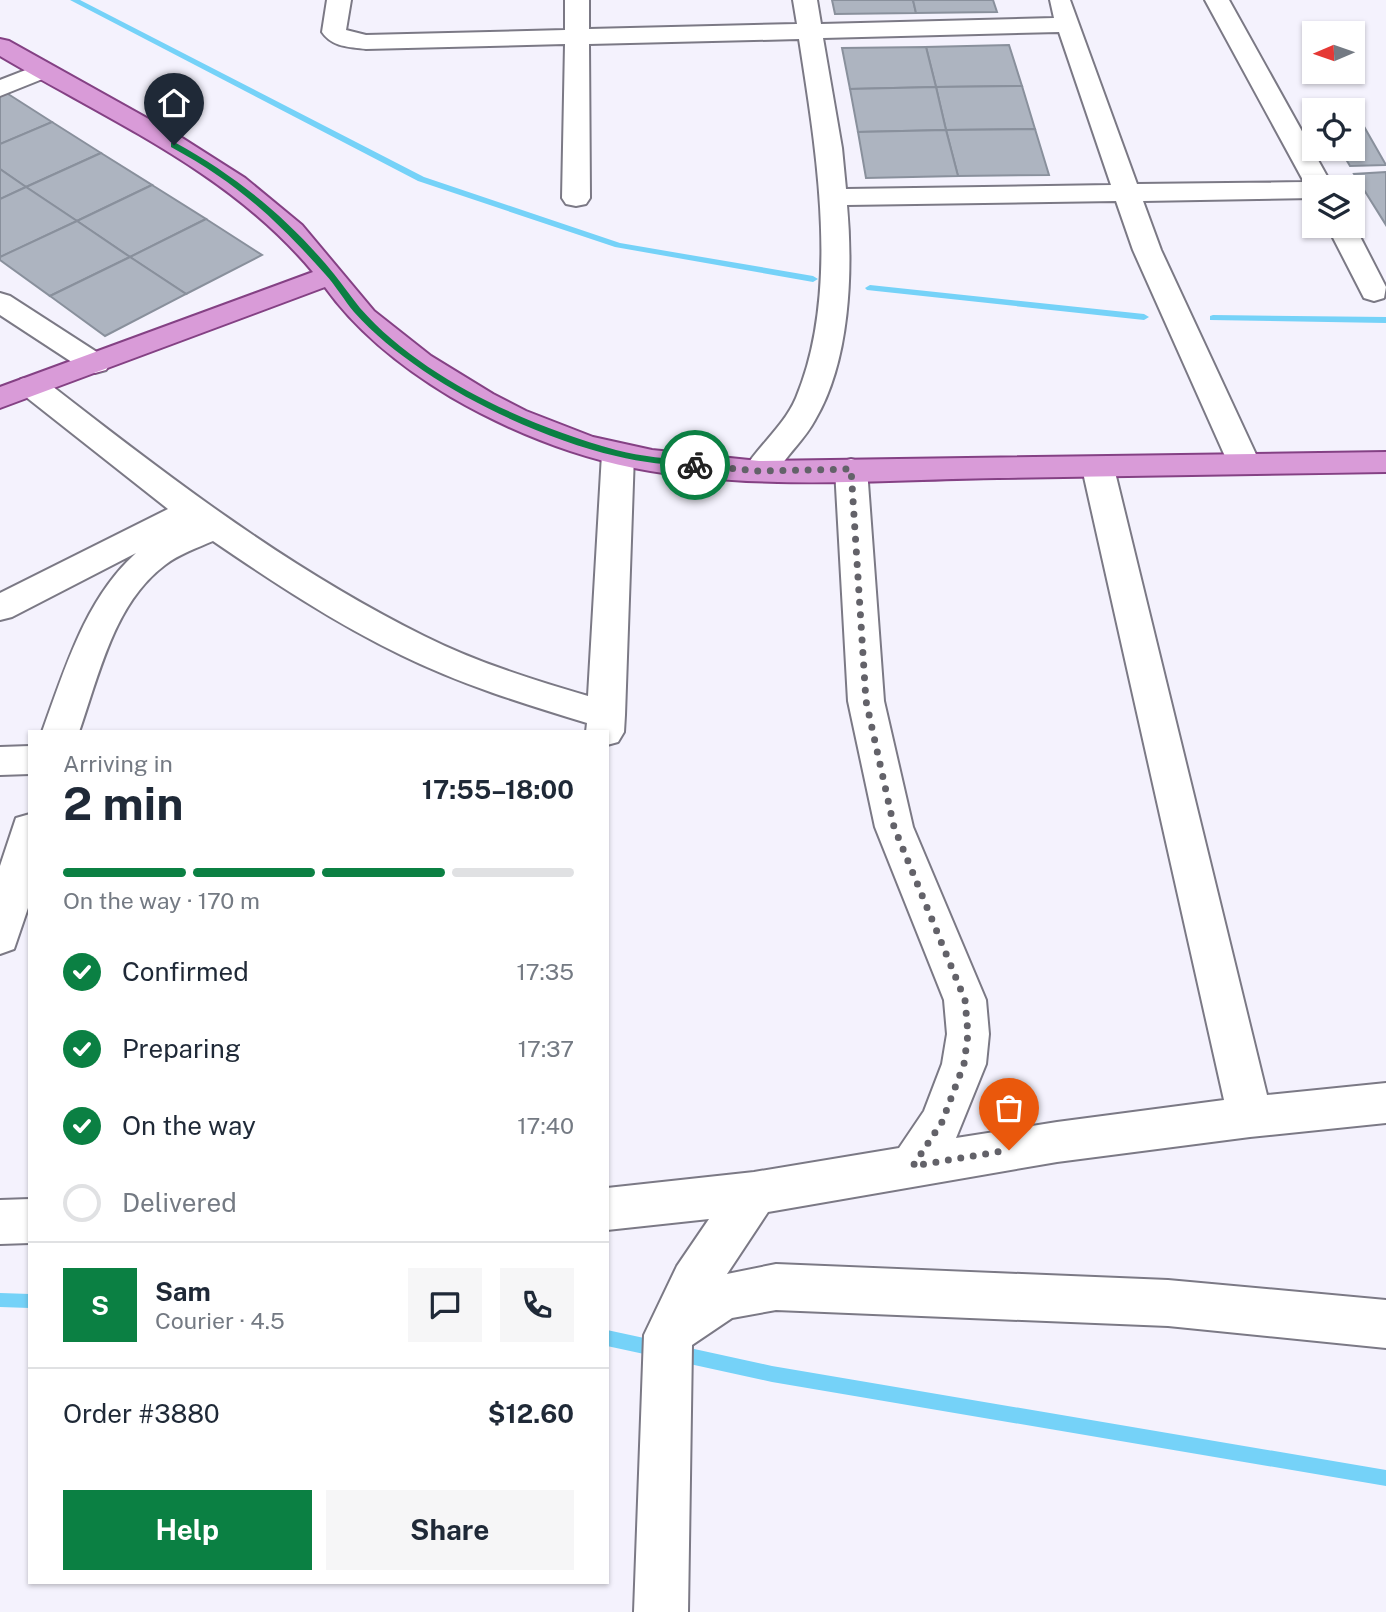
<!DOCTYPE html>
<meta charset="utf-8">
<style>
body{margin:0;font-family:"Public Sans",sans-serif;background:#f6f6f7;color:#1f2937;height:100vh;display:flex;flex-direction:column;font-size:26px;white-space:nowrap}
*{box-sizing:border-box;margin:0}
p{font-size:23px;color:#747a83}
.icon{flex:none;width:38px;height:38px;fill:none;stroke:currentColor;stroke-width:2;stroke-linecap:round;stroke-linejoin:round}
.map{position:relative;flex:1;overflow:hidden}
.sheet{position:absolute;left:28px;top:730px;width:581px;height:854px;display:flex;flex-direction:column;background:#fff;border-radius:0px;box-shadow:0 2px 5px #0004}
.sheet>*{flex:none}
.needle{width:46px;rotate:268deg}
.controls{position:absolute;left:1302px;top:21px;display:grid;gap:14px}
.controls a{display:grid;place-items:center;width:63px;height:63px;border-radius:0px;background:#fff;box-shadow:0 2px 5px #0004;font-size:35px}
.pin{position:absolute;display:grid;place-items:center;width:60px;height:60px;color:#fff;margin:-72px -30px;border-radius:50% 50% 50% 0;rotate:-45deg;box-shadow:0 0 7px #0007}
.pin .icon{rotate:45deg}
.courier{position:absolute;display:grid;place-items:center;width:70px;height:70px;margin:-35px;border:5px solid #0b8043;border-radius:50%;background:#fff;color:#222;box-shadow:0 2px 9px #0007}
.summary em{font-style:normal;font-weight:700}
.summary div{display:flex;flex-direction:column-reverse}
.summary{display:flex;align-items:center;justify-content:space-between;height:119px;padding:0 35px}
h1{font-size:46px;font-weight:700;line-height:52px}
.bar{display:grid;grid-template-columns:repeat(4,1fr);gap:10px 7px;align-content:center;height:84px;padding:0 35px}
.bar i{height:9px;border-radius:5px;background:#e0e1e3}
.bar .selected{background:#0b8043}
.bar p{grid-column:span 4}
.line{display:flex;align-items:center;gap:18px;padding:0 35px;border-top:2px solid #e0e1e3}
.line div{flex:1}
.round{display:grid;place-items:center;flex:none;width:74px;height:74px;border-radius:0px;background:#f6f6f7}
ol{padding:0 35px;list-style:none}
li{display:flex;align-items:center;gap:21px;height:77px}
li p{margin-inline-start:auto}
li .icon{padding:7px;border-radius:50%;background:#0b8043;color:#fff;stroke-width:4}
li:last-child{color:#747a83}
li i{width:38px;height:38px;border:4px solid #e0e1e3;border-radius:50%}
.primary-button{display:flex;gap:14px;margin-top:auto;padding:14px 35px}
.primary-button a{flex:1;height:80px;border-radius:0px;background:#0b8043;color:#fff;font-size:28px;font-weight:700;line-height:80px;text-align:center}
.primary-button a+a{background:#f6f6f7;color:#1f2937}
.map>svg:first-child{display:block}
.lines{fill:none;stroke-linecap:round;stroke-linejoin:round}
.stream{fill:#75d2f8;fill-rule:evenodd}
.building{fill:#adb4c0;stroke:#89909c;stroke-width:2}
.minor-casing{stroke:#7b7985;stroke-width:4}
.major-casing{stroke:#844184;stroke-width:4}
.minor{fill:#fff;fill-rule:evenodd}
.major{fill:#d99bd8;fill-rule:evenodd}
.route{fill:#0b8043}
.done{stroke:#636269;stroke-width:7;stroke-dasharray:0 12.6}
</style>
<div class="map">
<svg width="1386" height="1612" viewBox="0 0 1386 1612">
<rect width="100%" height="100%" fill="#f4f2fd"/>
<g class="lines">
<g class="stream">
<polygon points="70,0 80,0 424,177 620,243 813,276 818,279 813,282 615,247 418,181"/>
<polygon points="870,285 1144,314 1149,317 1144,320 867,290 865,288"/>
<polygon points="1213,315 1386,317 1386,323 1210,320 1210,316"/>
<polygon points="0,1293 30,1294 30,1308 0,1307"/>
<polygon points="607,1330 658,1341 663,1344 666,1349 663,1354 658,1357 607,1346"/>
<polygon points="676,1345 772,1366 1386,1470 1386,1486 772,1382 676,1361 671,1358 668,1353 671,1348"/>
</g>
</g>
<g class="building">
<polygon points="832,0 913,0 916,13 835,14"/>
<polygon points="913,0 993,0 997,12 916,13"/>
<polygon points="1009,45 1022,86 936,87 926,47"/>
<polygon points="926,47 936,87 850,89 842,48"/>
<polygon points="1022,86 1035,129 946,130 936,87"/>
<polygon points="936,87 946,130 858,132 850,89"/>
<polygon points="5,92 52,122 0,144 0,94"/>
<polygon points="1353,116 1358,116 1386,165 1350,166 1340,149 1353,149"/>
<polygon points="52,122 101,153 26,187 0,169 0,144"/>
<polygon points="1035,129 1049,175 958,176 946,130"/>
<polygon points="946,130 958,176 866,178 858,132"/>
<polygon points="101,153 152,185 77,221 26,187"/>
<polygon points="0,169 26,187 0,199"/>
<polygon points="1386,172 1386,225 1354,174"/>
<polygon points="152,185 206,219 130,257 77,221"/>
<polygon points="26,187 77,221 0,257 0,199"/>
<polygon points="206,219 262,255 186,294 130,257"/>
<polygon points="77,221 130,257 50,296 0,260 0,257"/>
<polygon points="130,257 186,294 105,336 50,296"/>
</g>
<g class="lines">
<defs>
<g id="minor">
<path d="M327,0h24l-5,30 20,5 199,-5v-30h24v29l208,-5 -4,-24h24l4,24 233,-6 -4,-18h20l67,184 167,-2 -99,-182h24l104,187h-19v11l-171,3 18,49 99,213 -5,7 -11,3 -11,-3 -5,-7 -95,-213 -17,-49 -269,4c6,67 3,156 -32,215 -7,13 -17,24 -26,35 -13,16 -19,29 -41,23l-5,-7c16,-26 41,-45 53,-73 45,-107 20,-249 3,-359l-210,5 1,154 -4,6 -10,2 -10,-2 -4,-6 3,-154 -199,5c-17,-2 -34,-2 -44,-17zM1059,32l52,153 -265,4 -4,-41 -19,-110z"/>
<polygon points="41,64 50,66 53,71 50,76 0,96 0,80"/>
<polygon points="1353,223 1386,287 1384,298 1374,301 1364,298 1327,226 1353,226"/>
<polygon points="0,293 10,296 106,358 110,364 106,370 95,373 84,370 0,315"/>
<path d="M32,377l11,2c122,95 242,188 381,257 52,26 109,44 164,60l14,-242 5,-7 11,-3 11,3 5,7 -9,261 -1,17 -6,10 -11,3v-13h-21l1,-9c-63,-19 -127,-39 -186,-68 -66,-32 -128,-73 -188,-114 -16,7 -34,13 -48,24 -51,38 -66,110 -86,167h-37c23,-63 43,-133 94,-179l-124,64 -12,3v-27l168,-84 -147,-116 -4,-7 4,-7z"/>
<polygon points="1098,458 1109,461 1114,468 1267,1095 1386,1083 1386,1123 1250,1137 1057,1162 768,1212 727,1274 776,1264 1168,1280 1386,1300 1386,1348 1168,1326 776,1310 732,1318 692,1345 688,1612 634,1612 644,1335 677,1266 709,1219 607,1230 607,1188 754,1172 899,1148 924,1111 942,1064 947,1034 944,1000 875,827 848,701 835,469 840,462 851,459 862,462 867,469 884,701 913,827 986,1000 989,1034 986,1064 956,1138 1057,1122 1224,1100 1082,468 1087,461"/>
<polygon points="30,746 30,774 0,775 0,747"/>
<polygon points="30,814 30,902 14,949 0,954 0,866 16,818"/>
<polygon points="30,1199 30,1243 0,1244 0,1200"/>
</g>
<path id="major" d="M0,39l9,2 170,95 66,42 57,47 72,86 57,45 62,38 33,17 67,26 59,13 107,11 627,-9v20c-129,2 -258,4 -388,6 -120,2 -245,13 -364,-10 -64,-13 -126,-38 -183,-71 -48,-29 -93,-64 -126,-110l-325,121v-21l313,-115c-83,-100 -203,-151 -313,-216z"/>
</defs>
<use href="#minor" class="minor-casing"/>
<use href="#major" class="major-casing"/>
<use href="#minor" class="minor"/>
<use href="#major" class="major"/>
</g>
<path class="route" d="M171,143h5c62,34 114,77 158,131 9,11 17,23 26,34 62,71 167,117 256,142 25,7 53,8 79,12l5,3 -5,3c-26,-4 -53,-5 -79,-12 -86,-20 -202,-77 -262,-144 -10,-12 -18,-26 -29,-38 -50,-56 -88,-91 -154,-127z"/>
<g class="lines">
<polyline class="done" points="695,465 759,471 851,469 866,701 894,827 965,1000 968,1034 964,1064 942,1122 913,1166 1009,1150"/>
</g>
</svg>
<div class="controls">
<a><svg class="needle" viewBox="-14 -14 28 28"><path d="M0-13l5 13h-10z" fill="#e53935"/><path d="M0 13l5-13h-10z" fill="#747a83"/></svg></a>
<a><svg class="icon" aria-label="locate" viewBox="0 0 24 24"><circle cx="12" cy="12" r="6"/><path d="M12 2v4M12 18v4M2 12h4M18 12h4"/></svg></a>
<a><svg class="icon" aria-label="layers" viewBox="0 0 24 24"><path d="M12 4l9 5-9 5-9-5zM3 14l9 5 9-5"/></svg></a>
</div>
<div class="pin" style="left:1009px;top:1150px;background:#ea580c"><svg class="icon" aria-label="bag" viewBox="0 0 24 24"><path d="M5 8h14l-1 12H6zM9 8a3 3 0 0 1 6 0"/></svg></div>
<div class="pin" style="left:174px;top:145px;background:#1f2937"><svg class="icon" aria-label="home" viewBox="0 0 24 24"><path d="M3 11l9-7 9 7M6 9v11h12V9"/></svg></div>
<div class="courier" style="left:695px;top:465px"><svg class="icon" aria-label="bike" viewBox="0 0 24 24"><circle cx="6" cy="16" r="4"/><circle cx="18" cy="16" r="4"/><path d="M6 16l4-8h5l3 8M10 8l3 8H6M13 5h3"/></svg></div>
<section class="sheet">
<div class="summary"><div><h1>2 min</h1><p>Arriving in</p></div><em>17:55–18:00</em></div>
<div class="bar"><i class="selected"></i><i class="selected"></i><i class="selected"></i><i></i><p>On the way · 170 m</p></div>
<ol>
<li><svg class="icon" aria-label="check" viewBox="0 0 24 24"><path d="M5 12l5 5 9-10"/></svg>Confirmed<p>17:35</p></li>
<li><svg class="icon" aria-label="check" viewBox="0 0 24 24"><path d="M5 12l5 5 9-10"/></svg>Preparing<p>17:37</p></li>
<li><svg class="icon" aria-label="check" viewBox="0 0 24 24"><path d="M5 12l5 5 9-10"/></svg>On the way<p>17:40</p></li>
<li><i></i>Delivered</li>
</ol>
<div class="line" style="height:126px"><b class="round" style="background:#0b8043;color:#fff">S</b><div><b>Sam</b><p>Courier · 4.5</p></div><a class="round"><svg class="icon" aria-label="chat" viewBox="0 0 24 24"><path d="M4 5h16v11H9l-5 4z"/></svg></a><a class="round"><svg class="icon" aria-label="phone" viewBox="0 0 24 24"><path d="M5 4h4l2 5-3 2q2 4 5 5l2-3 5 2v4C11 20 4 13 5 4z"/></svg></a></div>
<div class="line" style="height:91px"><div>Order #3880</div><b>$12.60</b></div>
<div class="primary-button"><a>Help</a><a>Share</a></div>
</section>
</div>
